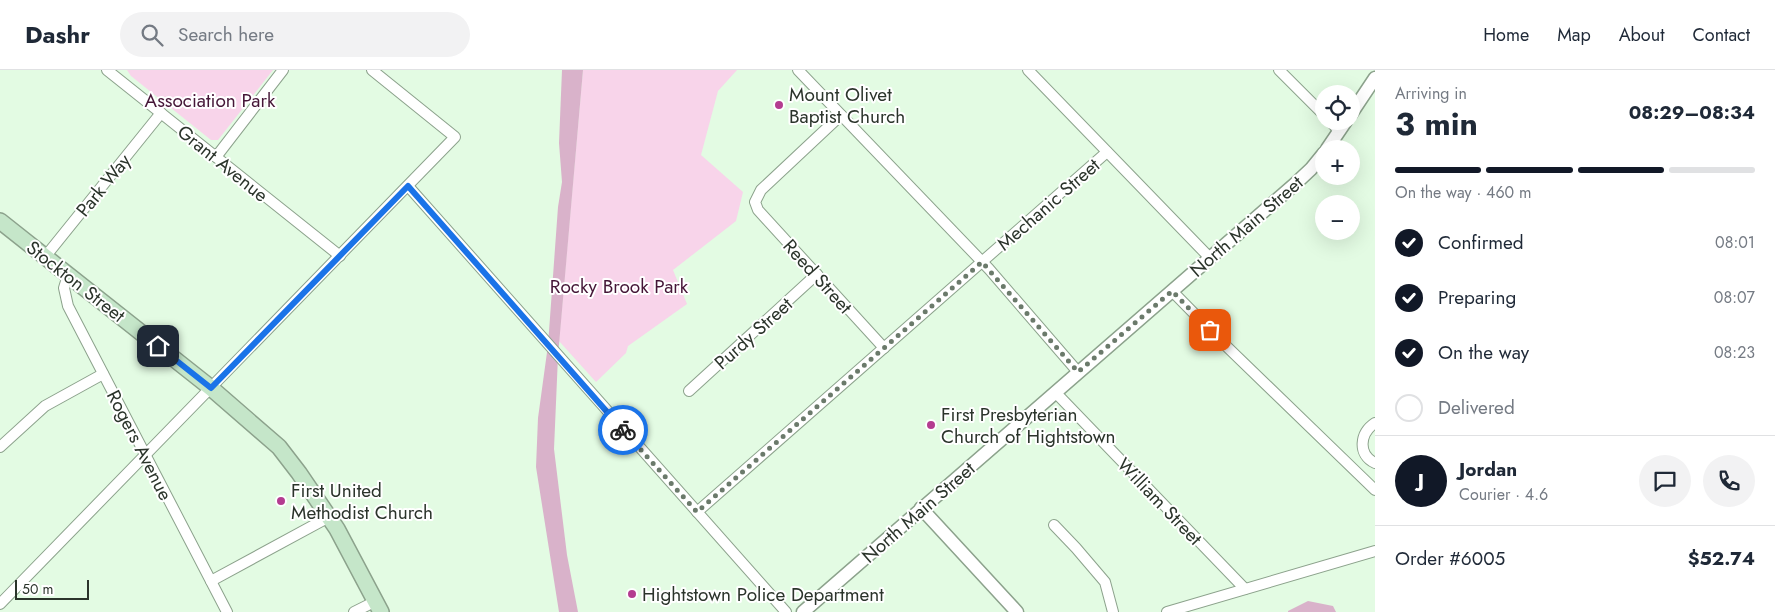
<!DOCTYPE html>
<meta charset="utf-8">
<style>
body{margin:0;font-family:Jost,sans-serif;background:#f2f2f3;color:#1f2937;height:100vh;display:flex;flex-direction:column;font-size:19px;white-space:nowrap}
*{box-sizing:border-box;margin:0}
p{font-size:16px;color:#747a83}
.icon{flex:none;width:28px;height:28px;fill:none;stroke:currentColor;stroke-width:2;stroke-linecap:round;stroke-linejoin:round}
.map{position:relative;flex:1;overflow:hidden}
.sheet{display:flex;flex-direction:column;background:#fff;width:400px}
.sheet>*{flex:none}
.buttons{position:absolute;left:1315px;top:15px;display:grid;gap:10px}
.buttons a{display:grid;place-items:center;width:45px;height:45px;border-radius:50%;background:#fff;box-shadow:0 5px 20px #0002;font-size:25px}
.scale{position:absolute;left:15px;bottom:12px;width:74px;box-sizing:border-box;padding-left:5px;border:2px solid #2b342b;border-top:0;font-size:14px;line-height:18px;white-space:nowrap;color:#2b342b;-webkit-text-stroke:4px #fff;paint-order:stroke}
.pin{position:absolute;display:grid;place-items:center;width:42px;height:42px;color:#fff;margin:-21px;border-radius:10px;box-shadow:0 2px 8px #0006}
.courier{position:absolute;display:grid;place-items:center;width:50px;height:50px;margin:-25px;border:4px solid #1a73e8;border-radius:50%;background:#fff;color:#222;box-shadow:0 1px 6px #0007}
.overview em{font-style:normal;font-weight:700}
.overview div{display:flex;flex-direction:column-reverse}
.overview{display:flex;align-items:center;justify-content:space-between;height:85px;padding:0 20px}
h1{font-size:32px;font-weight:700;line-height:38px}
.bar{display:grid;grid-template-columns:repeat(4,1fr);gap:8px 5px;align-content:center;height:60px;padding:0 20px}
.bar i{height:6px;border-radius:4px;background:#e0e1e3}
.bar .selected{background:#111827}
.bar p{grid-column:span 4}
.line{display:flex;align-items:center;gap:12px;padding:0 20px;border-top:1px solid #e0e1e3}
.line div{flex:1}
.round{display:grid;place-items:center;flex:none;width:52px;height:52px;border-radius:26px;background:#f2f2f3}
ol{padding:0 20px;list-style:none}
li{display:flex;align-items:center;gap:15px;height:55px}
li p{margin-inline-start:auto}
li .icon{padding:5px;border-radius:50%;background:#111827;color:#fff;stroke-width:4}
li:last-child{color:#747a83}
li i{width:28px;height:28px;border:2px solid #e0e1e3;border-radius:50%}
header{display:flex;align-items:center;gap:30px;box-sizing:border-box;height:70px;padding:0 25px;background:#fff;border-bottom:1px solid #e0e1e3}
header strong{font-size:24px}
nav{display:flex;gap:28px;margin-inline-start:auto;font-size:18px}
.search{width:350px;height:45px;background:#f2f2f3;display:flex;align-items:center;gap:12px;box-sizing:border-box;padding:0 18px;border-radius:28px;color:#747a83;font-size:19px}
main{display:flex;flex:1;min-height:0}
.map>svg:first-child{display:block}
.green{fill:#f8d4ea}
.water{fill:#d9b2ca}
.lines{fill:none;stroke-linecap:round;stroke-linejoin:round}
.minor-casing{stroke:#8ca28c;stroke-width:12}
.tertiary-casing{stroke:#8ca28c;stroke-width:15}
.secondary-casing{stroke:#8ca28c;stroke-width:18}
.minor{stroke:#fff;stroke-width:10}
.tertiary{stroke:#fff;stroke-width:12}
.secondary{stroke:#c5e6c9;stroke-width:15}
.done{stroke:#6b7a6b;stroke-width:5;stroke-dasharray:0 9}
.route{stroke:#1a73e8;stroke-width:6}
.poi-dot{fill:#b43c90;stroke:#fff;stroke-width:2}
.labels{text-anchor:middle;stroke-width:4;stroke-linejoin:round;paint-order:stroke}
.poi-label{font-size:19px;fill:#2b342b;stroke:#fff;text-anchor:start}
.park-label{font-size:19px;fill:#451637;stroke:#fff}
.street-label{font-size:19px;fill:#2b342b;stroke:#fff}
</style>
<header>
<strong>Dashr</strong>
<div class="search"><svg class="icon" aria-label="search" viewBox="0 0 24 24"><circle cx="10" cy="10" r="6"/><path d="M15 15l6 6"/></svg>Search here</div>
<nav><a>Home</a><a>Map</a><a>About</a><a>Contact</a></nav>
</header>
<main>
<div class="map">
<svg width="1375" height="542" viewBox="0 0 1375 542">
<rect width="100%" height="100%" fill="#e3fbe3"/>
<g class="green">
<polygon points="127,0 273,0 218,70 211,70 131,6"/>
<polygon points="583,0 737,0 718,21 701,85 743,122 736,151 673,200 687,234 628,276 626,283 596,312 559,271"/>
</g>
<g class="water">
<polygon points="562,0 583,0 558,286 554,379 567,485 578,542 559,542 536,397 538,348 548,275 558,137 562,112 559,73"/>
<polygon points="1308,531 1333,536 1336,542 1288,542 1288,541"/>
</g>
<g class="lines">
<defs>
<g id="minor">
<polyline points="107,0 340,186"/>
<polyline points="798,0 989,199 1078,302"/>
<polyline points="1028,0 1210,188"/>
<polyline points="1279,0 1324,45"/>
<polyline points="841,45 761,120 755,132 758,140 884,278"/>
<polyline points="1330,51 1339,61"/>
<polyline points="216,87 283,0"/>
<polyline points="408,116 786,542"/>
<polyline points="45,187 161,43"/>
<polyline points="68,205 64,218 68,236 227,542"/>
<polyline points="1172,221 1221,271 1375,420"/>
<polyline points="689,321 817,204"/>
<polyline points="1055,322 1245,519"/>
<path d="M1375,353c-15,10 -18,31 0,40"/>
<polyline points="0,377 45,336 103,304"/>
<polyline points="697,442 1107,82"/>
<polyline points="1054,455 1076,478 1105,512 1113,542"/>
<polyline points="211,511 329,447"/>
<polyline points="0,534 455,67 372,0"/>
<polyline points="354,542 376,531"/>
<polyline points="1167,542 1375,481"/>
</g>
<g id="tertiary">
<polyline points="1351,44 1375,8"/>
<polyline points="1327,79 1346,51"/>
<polyline points="921,438 1017,542"/>
<polyline points="803,542 1295,114 1311,99 1324,83"/>
</g>
<polyline id="secondary" points="0,151 211,318 279,377 299,403 337,459 381,542"/>
</defs>
<use href="#minor" class="minor-casing"/>
<use href="#tertiary" class="tertiary-casing"/>
<use href="#secondary" class="secondary-casing"/>
<use href="#minor" class="minor"/>
<use href="#tertiary" class="tertiary"/>
<use href="#secondary" class="secondary"/>
</g>
<g class="lines">
<polyline class="done" points="623,360 697,442 982,192 1078,302 1172,221 1210,260"/>
<polyline class="route" points="158,276 211,318 408,116 623,360"/>
</g>
<g class="poi-dot">
<circle cx="779" cy="35" r="5"/>
<circle cx="931" cy="355" r="5"/>
<circle cx="281" cy="431" r="5"/>
<circle cx="632" cy="524" r="5"/>
</g>
<g class="labels">
<g class="poi-label">
<text x="789" y="31">Mount Olivet<tspan x="789" dy="22">Baptist Church</tspan></text>
<text x="941" y="351">First Presbyterian<tspan x="941" dy="22">Church of Hightstown</tspan></text>
<text x="291" y="427">First United<tspan x="291" dy="22">Methodist Church</tspan></text>
<text x="642" y="531">Hightstown Police Department</text>
</g>
<g class="park-label">
<text x="210" y="37">Association Park</text>
<text x="619" y="223">Rocky Brook Park</text>
</g>
<g class="street-label">
<text transform="translate(223 93) rotate(39)" y="7">Grant Avenue</text>
<text transform="translate(103 115) rotate(-51)" y="7">Park Way</text>
<text transform="translate(1048 134) rotate(-41)" y="7">Mechanic Street</text>
<text transform="translate(1246 156) rotate(-41)" y="7">North Main Street</text>
<text transform="translate(818 206) rotate(48)" y="7">Reed Street</text>
<text transform="translate(76 211) rotate(38)" y="7">Stockton Street</text>
<text transform="translate(753 263) rotate(-42)" y="7">Purdy Street</text>
<text transform="translate(140 375) rotate(63)" y="7">Rogers Avenue</text>
<text transform="translate(1160 431) rotate(46)" y="7">William Street</text>
<text transform="translate(918 442) rotate(-41)" y="7">North Main Street</text>
</g>
</g>
</svg>
<div class="buttons">
<a><svg class="icon" aria-label="locate" viewBox="0 0 24 24"><circle cx="12" cy="12" r="6"/><path d="M12 2v4M12 18v4M2 12h4M18 12h4"/></svg></a>
<a>+</a>
<a>−</a>
</div>
<div class="scale">50 m</div>
<div class="pin" style="left:1210px;top:260px;background:#ea580c"><svg class="icon" aria-label="bag" viewBox="0 0 24 24"><path d="M5 8h14l-1 12H6zM9 8a3 3 0 0 1 6 0"/></svg></div>
<div class="pin" style="left:158px;top:276px;background:#1f2937"><svg class="icon" aria-label="home" viewBox="0 0 24 24"><path d="M3 11l9-7 9 7M6 9v11h12V9"/></svg></div>
<div class="courier" style="left:623px;top:360px"><svg class="icon" aria-label="bike" viewBox="0 0 24 24"><circle cx="6" cy="16" r="4"/><circle cx="18" cy="16" r="4"/><path d="M6 16l4-8h5l3 8M10 8l3 8H6M13 5h3"/></svg></div>
</div>
<section class="sheet">
<div class="overview"><div><h1>3 min</h1><p>Arriving in</p></div><em>08:29–08:34</em></div>
<div class="bar"><i class="selected"></i><i class="selected"></i><i class="selected"></i><i></i><p>On the way · 460 m</p></div>
<ol>
<li><svg class="icon" aria-label="check" viewBox="0 0 24 24"><path d="M5 12l5 5 9-10"/></svg>Confirmed<p>08:01</p></li>
<li><svg class="icon" aria-label="check" viewBox="0 0 24 24"><path d="M5 12l5 5 9-10"/></svg>Preparing<p>08:07</p></li>
<li><svg class="icon" aria-label="check" viewBox="0 0 24 24"><path d="M5 12l5 5 9-10"/></svg>On the way<p>08:23</p></li>
<li><i></i>Delivered</li>
</ol>
<div class="line" style="height:90px"><b class="round" style="background:#111827;color:#fff">J</b><div><b>Jordan</b><p>Courier · 4.6</p></div><a class="round"><svg class="icon" aria-label="chat" viewBox="0 0 24 24"><path d="M4 5h16v11H9l-5 4z"/></svg></a><a class="round"><svg class="icon" aria-label="phone" viewBox="0 0 24 24"><path d="M5 4h4l2 5-3 2q2 4 5 5l2-3 5 2v4C11 20 4 13 5 4z"/></svg></a></div>
<div class="line" style="height:65px"><div>Order #6005</div><b>$52.74</b></div>
</section>
</main>
